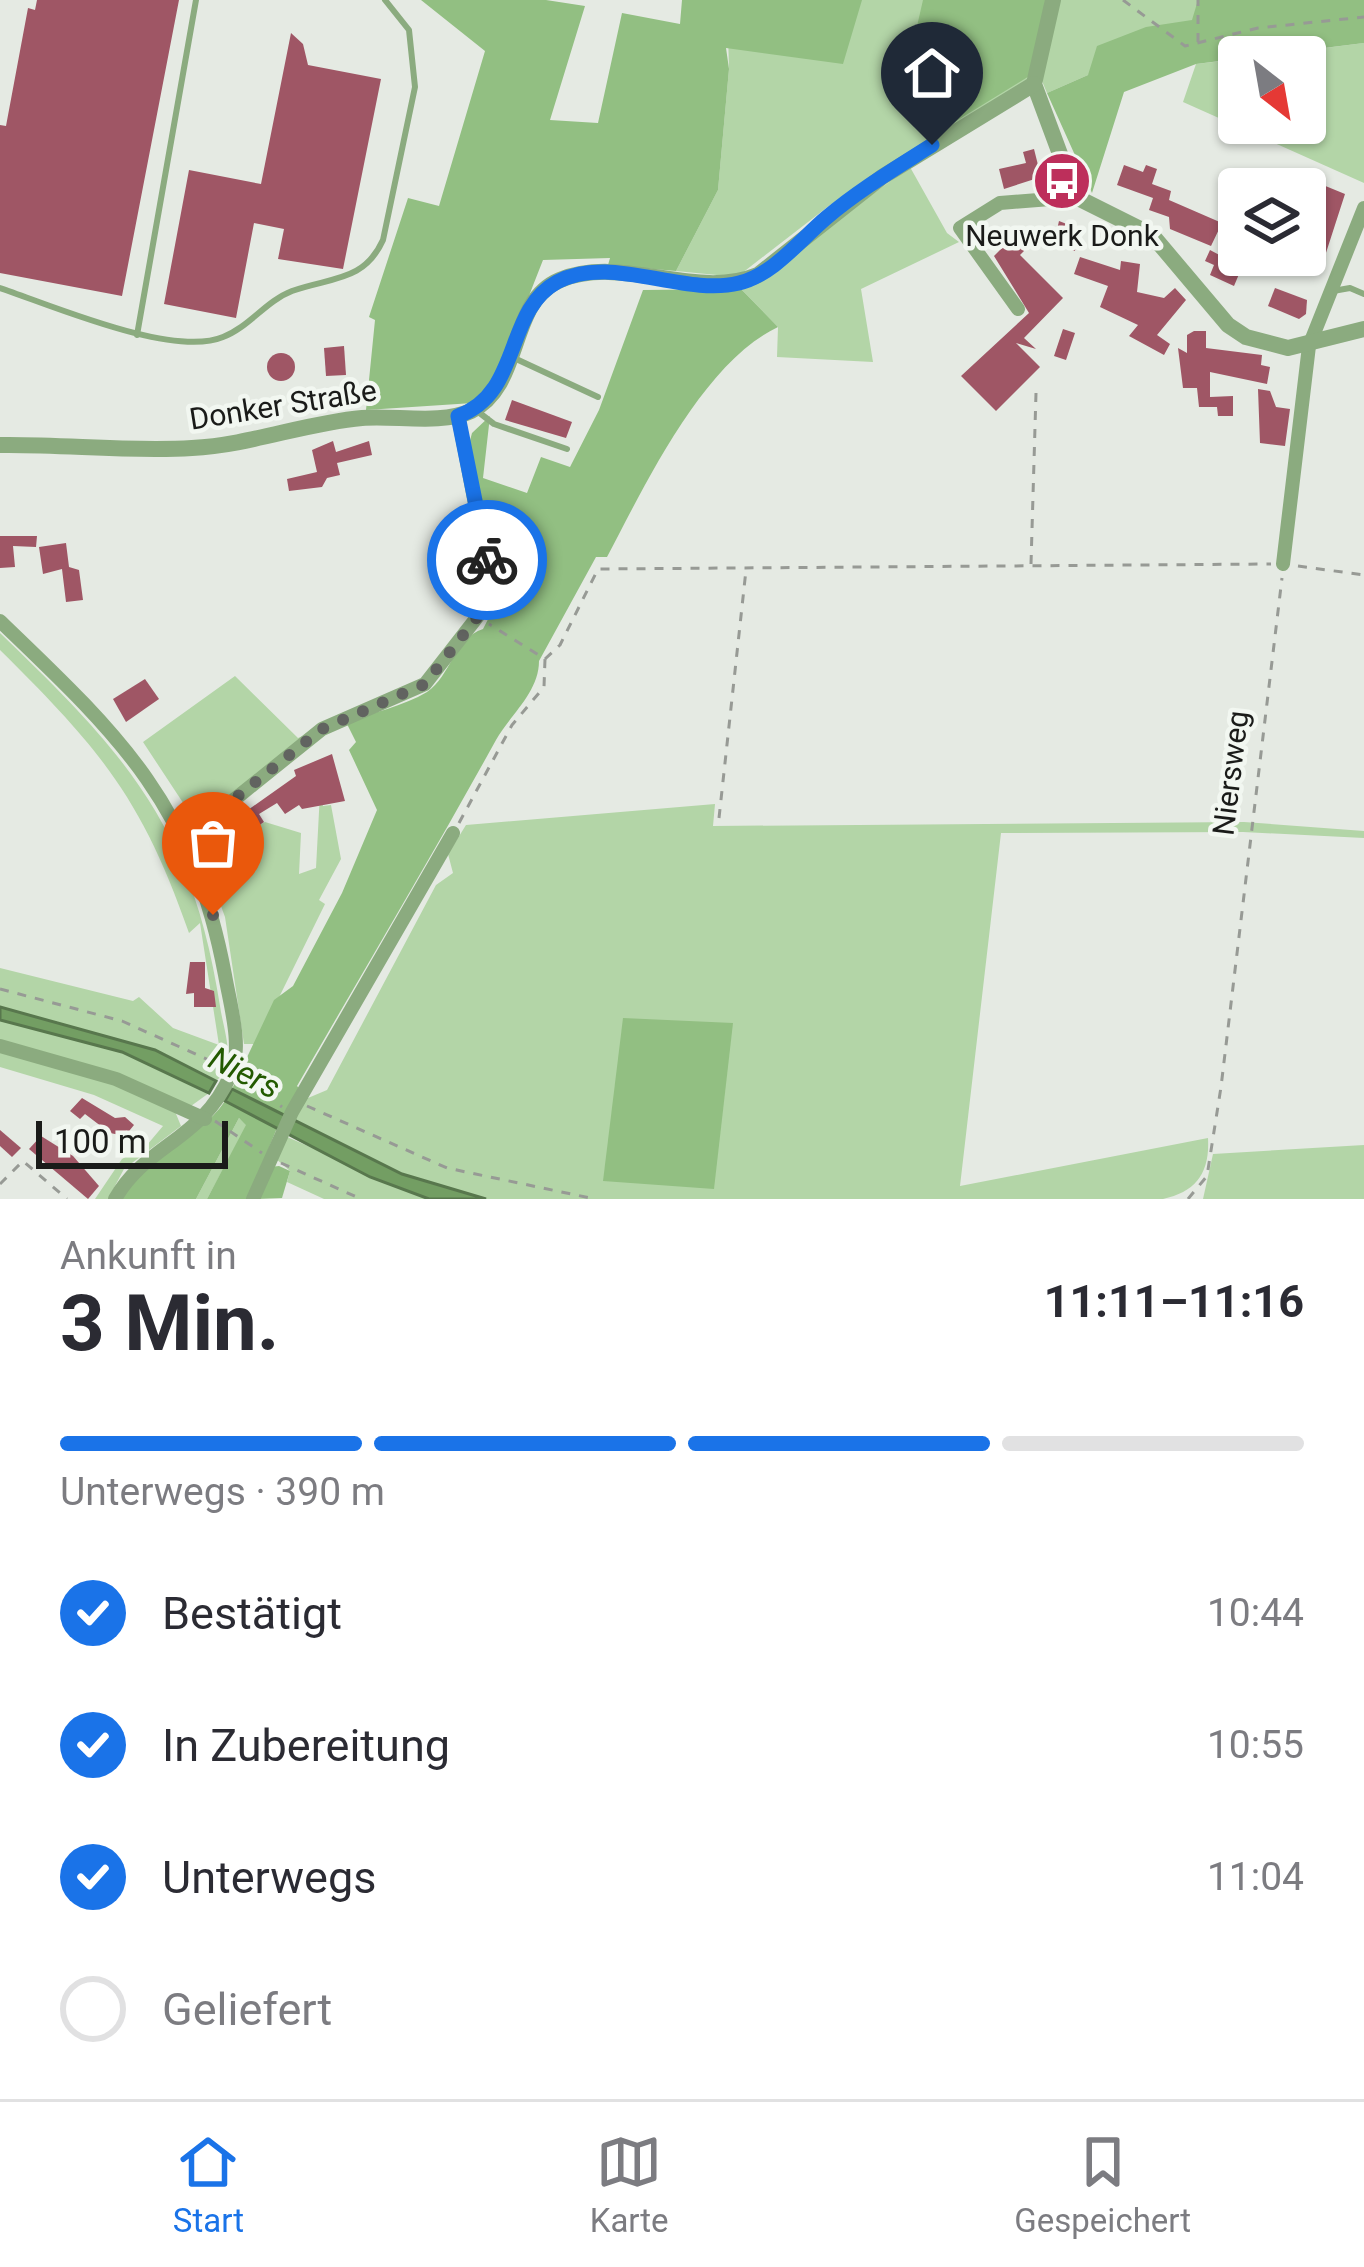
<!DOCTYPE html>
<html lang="de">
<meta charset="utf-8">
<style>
body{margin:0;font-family:Roboto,sans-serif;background:#f7f7f7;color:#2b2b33;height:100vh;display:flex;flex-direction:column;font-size:45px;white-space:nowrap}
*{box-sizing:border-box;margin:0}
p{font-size:39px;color:#7c7c81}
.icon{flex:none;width:66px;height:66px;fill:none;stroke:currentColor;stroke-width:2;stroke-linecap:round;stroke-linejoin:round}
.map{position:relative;height:1199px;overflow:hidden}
.panel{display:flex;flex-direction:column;background:#fff;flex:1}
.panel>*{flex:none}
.needle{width:78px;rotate:149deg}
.controls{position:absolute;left:1218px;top:36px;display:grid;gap:24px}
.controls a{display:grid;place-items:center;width:108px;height:108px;border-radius:12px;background:#fff;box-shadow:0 3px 9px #0004;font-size:60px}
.scale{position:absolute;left:36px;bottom:30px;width:192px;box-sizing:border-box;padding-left:12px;border:6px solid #1a1b19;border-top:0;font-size:33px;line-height:42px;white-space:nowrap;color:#1a1b19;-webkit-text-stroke:9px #f2f7f1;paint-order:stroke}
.pin{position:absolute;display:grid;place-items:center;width:102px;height:102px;color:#fff;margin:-123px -51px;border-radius:50% 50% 50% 0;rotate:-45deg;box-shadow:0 0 12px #0007}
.pin .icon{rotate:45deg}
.courier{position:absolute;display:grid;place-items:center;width:120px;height:120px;margin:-60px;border:9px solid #1a73e8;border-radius:50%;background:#fff;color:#222;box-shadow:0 3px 15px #0007}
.head em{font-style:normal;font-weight:700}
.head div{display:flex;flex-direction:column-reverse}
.head{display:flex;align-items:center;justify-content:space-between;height:204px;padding:0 60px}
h1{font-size:78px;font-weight:700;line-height:90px}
.bar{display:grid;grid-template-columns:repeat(4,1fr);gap:18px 12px;align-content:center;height:144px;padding:0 60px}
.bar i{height:15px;border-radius:9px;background:#e1e1e2}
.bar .current{background:#1a73e8}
.bar p{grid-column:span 4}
ol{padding:0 60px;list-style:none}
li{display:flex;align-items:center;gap:36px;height:132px}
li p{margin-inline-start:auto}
li .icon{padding:12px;border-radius:50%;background:#1a73e8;color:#fff;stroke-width:4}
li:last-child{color:#7c7c81}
li i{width:66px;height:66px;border:6px solid #e1e1e2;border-radius:50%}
.tabs{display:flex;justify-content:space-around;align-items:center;height:168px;border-top:3px solid #e1e1e2;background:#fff;font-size:33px;color:#7c7c81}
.tabs a{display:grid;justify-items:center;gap:6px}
.tabs .current{color:#1a73e8}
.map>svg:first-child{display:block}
.green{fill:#b3d5a7}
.forest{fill:#92bf82}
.water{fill:#739e63;stroke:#58774d;stroke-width:3}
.building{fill:#9f5665}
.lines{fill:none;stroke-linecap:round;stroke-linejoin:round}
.path{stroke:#979a95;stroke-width:3;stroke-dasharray:9 9;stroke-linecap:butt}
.service{stroke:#8bab7f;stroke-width:6}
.minor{stroke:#8bab7f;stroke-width:14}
.tertiary{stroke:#8bab7f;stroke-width:16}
.done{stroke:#616360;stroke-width:12;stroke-dasharray:0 21.6}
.route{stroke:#1a73e8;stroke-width:15}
.labels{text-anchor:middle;stroke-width:9;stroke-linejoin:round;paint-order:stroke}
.poi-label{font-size:30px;fill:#1a1b19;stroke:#f2f7f1}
.street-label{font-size:30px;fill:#1a1b19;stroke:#f2f7f1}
.water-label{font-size:33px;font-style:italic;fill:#235a00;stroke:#f2f7f1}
</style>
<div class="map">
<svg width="1364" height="1199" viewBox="0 0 1364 1199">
<rect width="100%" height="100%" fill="#e5eae3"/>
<g class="green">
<polygon points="727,0 1287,0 1153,29 1088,75 1047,93 1039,74 830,205 737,277 676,271 718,190 729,69"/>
<polygon points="1364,43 1364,183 1183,102 1196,64 1239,59 1239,123 1305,123 1305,57 1255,57"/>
<polygon points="910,167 947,233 959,242 861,289 873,362 777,357 778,327 741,289"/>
<path d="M0,633c127,122 192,193 220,373 3,23 18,58 -4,75l-61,-31 -155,-43v-39l133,33 6,-4 34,31 46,17 -19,-122 -11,10c-47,-135 -89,-184 -189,-283z"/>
<polygon points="235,676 298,738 348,715 195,821 143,742"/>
<polygon points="259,789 240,804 255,827 265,822 301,833 299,874 316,868 320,793 323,806 331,805 341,859 319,900 325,904 256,1044 244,1044 225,917 197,841 198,834"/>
<path d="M715,804l-2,22 531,-4 120,9v7l-121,-6 -242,1 -41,353 248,-48c2,35 -12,54 -45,61h-677l-84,-25 -108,-53 14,-23 19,-8 109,-205 17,-12 -5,-19 18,-29z"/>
<polygon points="0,1020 122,1052 209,1093 191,1106 0,1042"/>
<polygon points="0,1050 76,1069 174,1109 181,1126 124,1169 108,1199 95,1199 122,1159 147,1145 163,1126 94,1095 0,1067"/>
<polygon points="239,1118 247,1125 207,1199 196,1199"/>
<polygon points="285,1136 429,1199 324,1199 287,1182 290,1171 275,1158"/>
<polygon points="1364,1145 1364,1199 1203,1199 1213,1154"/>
</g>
<g class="forest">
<polygon points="421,0 546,0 585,6 550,120 598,123 622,13 680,24 682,0 862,0 843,64 726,48 729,69 718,190 676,271 608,265 610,258 543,260 496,380 473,403 366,410 375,320 369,317 408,198 439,206 485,51"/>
<polygon points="923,0 1045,0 1039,70 940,131 909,61"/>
<polygon points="1198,0 1364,0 1364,43 1196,64 1124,92 1092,193 1047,93 1088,75 1097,46 1146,27 1192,20"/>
<path d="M741,289l37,38c-75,35 -133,158 -171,230h-11l-57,104c0,31 -28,53 -43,79 -64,116 -132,230 -199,346l11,12 -14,23 -62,-32 42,-89 19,-14 49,-93 35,-83 -28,-60 7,-8 -10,-20c25,-9 58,-16 81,-30 24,-16 27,-54 56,-63l19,-37 -35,-140 5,-19 18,-17 -7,62 44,15 14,-36 29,10 29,-57 44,-120z"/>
<polygon points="623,1018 733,1023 714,1189 603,1181"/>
<path d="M225,1101l52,27 -29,71h-41l39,-74 -7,-7 -43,81h-76c23,-43 77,-57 105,-98z"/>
<polygon points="279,1166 290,1171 282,1198 257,1199 270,1167"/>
</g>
<g class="water">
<polygon points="0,1007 155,1050 216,1081 209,1093 122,1052 0,1020"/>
<polygon points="232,1089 402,1174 486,1199 429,1199 370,1177 225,1101"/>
</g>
<g class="building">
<polygon points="37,0 179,0 122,296 0,273 0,125 6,126 28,8 35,10"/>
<polygon points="291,33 303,44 308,65 381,79 343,269 278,259 284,229 254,223 236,318 164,304 189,170 261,184"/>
<polygon points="1034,149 1041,177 1004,189 999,169 1026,163 1023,152"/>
<polygon points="1124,165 1143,172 1146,165 1157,169 1152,184 1171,191 1169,200 1222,223 1211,246 1170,229 1169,217 1149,210 1153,198 1117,185"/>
<polygon points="1323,185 1345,194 1324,259 1307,252 1314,236 1305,232"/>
<polygon points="1059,221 1077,228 1075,251 1054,243"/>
<polygon points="1012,238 1024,251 1020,255 1063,298 1024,338 1036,349 1016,343 1040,367 996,411 961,376 1029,313 994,256"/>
<polygon points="1210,250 1242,267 1234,286 1210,275 1214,265 1205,261"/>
<polygon points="1080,257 1120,270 1121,261 1140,264 1137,292 1164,298 1175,288 1186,300 1157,335 1170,344 1164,355 1129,336 1138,325 1100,307 1108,286 1074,274"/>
<polygon points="1275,288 1307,300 1306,314 1299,319 1268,306"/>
<polygon points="1063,329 1075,333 1066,360 1054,356"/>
<polygon points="1194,331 1206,331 1206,348 1262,355 1261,365 1270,367 1267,384 1210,372 1210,397 1233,396 1233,416 1218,416 1217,407 1199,407 1197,388 1183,388 1178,348 1187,353 1187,335"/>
<polygon points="344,346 346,375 326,376 324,348"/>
<circle cx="281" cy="367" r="14"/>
<polygon points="1258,389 1270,391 1276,407 1290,409 1285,446 1260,443"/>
<polygon points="512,400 572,422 566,438 505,420"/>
<polygon points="333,441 336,452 369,441 372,455 337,463 340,475 327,478 322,487 289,491 287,479 317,472 312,450"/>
<polygon points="0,536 37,536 36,547 13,546 15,567 0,568"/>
<polygon points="66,543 69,567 79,570 83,600 66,602 62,569 43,574 39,547"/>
<polygon points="145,679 159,699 126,722 113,699"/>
<polygon points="332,754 345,801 302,809 299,805 285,814 277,803 259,814 264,822 255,828 245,812 296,776 294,770"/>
<polygon points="190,962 205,962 205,988 214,991 216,1007 194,1007 194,993 186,994"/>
<polygon points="82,1098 115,1118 125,1117 134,1125 125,1136 110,1133 85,1114 80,1119 70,1111"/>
<polygon points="0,1130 21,1148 12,1157 0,1146"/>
<polygon points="41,1136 73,1156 99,1186 88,1199 29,1149"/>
</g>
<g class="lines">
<g class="path">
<polyline points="1123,0 1185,46 1258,28 1364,17"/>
<polyline points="1198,42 1198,0"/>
<polyline points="1031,564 1036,393"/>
<polyline points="1298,566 1364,575"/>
<polyline points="545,659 560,645 598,569 1271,564"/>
<polyline points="719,818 746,570"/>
<polyline points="459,823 512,725 544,687 545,659 489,624"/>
<polyline points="0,989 122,1021 220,1065"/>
<polyline points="248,1066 259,1072 266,1094 282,1107"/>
<polyline points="307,1106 447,1168 595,1199"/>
<polyline points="215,1121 262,1153"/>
<polyline points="281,1163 361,1199"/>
<polyline points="0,1184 23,1161 67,1199"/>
<polyline points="1188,1199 1207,1176 1221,1087 1282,578"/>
</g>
<g class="service">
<path d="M0,288c51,17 173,70 223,49 26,-10 43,-36 69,-46 39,-14 72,-9 91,-51l32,-153 -6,-57 -24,-30"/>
<polyline points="1333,291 1350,288 1364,294"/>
<polyline points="137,335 196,0"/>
<polyline points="514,358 598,397"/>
<polyline points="477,411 494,424 567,449"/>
</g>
<g class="minor">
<polyline points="1018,309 960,228 1000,203 1076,197"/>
<polyline points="1283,564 1309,346 1364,208"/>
<path d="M0,621c120,115 193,183 225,354 5,29 18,72 6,99 -29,67 -85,70 -116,125"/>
<polyline points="184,840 322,729 425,684 478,616 488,571 458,416"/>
<polyline points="0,1046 116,1079 205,1119"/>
<polyline points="253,1199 292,1112 453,833"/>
</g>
<g class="tertiary">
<polyline points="1053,0 1034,84 1076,197 1152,235 1228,325 1246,337 1288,348 1364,329"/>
<path d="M0,445c64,-1 128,7 192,3 58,-3 113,-25 170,-30 32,-3 80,7 109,-7 53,-26 36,-109 89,-131 62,-26 136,21 198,-5l124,-98 152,-93"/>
</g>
</g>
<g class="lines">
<polyline class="done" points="213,915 184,839 322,729 425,684 478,616 487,560"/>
<path class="route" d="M487,560l-29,-144c64,-23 46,-105 99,-134 53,-29 126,15 182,1 34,-8 61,-43 87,-65 33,-28 70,-50 106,-73"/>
</g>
<defs>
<symbol id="bus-disc" viewBox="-11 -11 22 22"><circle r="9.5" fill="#bd2f5b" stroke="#f2f7f1"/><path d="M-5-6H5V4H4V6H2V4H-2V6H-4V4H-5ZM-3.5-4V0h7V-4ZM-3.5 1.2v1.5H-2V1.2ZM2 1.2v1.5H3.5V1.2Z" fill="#fff"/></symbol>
</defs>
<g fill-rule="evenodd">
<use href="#bus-disc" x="1029" y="148" width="66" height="66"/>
</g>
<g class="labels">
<g class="poi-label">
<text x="1062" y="246">Neuwerk Donk</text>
</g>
<g class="street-label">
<text transform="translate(283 405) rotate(-9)" y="10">Donker Straße</text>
<text transform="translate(1231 773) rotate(-83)" y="10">Niersweg</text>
</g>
<g class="water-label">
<text transform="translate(245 1072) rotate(27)" y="12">Niers</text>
</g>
</g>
</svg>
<div class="controls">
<a><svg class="needle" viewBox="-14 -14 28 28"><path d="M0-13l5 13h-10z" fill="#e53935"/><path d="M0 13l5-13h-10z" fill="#7c7c81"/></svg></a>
<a><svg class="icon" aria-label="layers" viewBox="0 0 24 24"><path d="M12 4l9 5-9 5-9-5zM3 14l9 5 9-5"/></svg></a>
</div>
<div class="scale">100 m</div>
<div class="pin" style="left:213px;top:915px;background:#ea580c"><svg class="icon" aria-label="bag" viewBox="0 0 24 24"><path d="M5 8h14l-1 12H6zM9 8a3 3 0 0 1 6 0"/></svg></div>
<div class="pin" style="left:932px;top:145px;background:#1f2937"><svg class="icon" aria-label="home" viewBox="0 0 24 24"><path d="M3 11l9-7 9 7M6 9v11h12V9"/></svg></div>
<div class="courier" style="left:487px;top:560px"><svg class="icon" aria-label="bike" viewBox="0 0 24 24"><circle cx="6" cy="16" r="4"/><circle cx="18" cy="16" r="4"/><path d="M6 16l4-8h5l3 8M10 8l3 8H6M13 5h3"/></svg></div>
</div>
<section class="panel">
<div class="head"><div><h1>3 Min.</h1><p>Ankunft in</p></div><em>11:11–11:16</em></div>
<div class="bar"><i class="current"></i><i class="current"></i><i class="current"></i><i></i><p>Unterwegs · 390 m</p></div>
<ol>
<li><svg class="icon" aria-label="check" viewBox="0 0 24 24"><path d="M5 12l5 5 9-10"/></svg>Bestätigt<p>10:44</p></li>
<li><svg class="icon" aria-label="check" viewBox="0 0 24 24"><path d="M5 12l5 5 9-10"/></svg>In Zubereitung<p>10:55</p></li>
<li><svg class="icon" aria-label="check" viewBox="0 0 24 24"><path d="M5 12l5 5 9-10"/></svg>Unterwegs<p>11:04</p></li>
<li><i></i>Geliefert</li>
</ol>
</section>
<nav class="tabs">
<a class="current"><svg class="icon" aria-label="home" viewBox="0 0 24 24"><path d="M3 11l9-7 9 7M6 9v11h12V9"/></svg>Start</a>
<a><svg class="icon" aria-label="map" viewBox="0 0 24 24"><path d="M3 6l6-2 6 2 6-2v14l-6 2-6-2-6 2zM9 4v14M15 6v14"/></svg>Karte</a>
<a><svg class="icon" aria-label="saved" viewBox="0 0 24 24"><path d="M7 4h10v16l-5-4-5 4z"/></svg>Gespeichert</a>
</nav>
